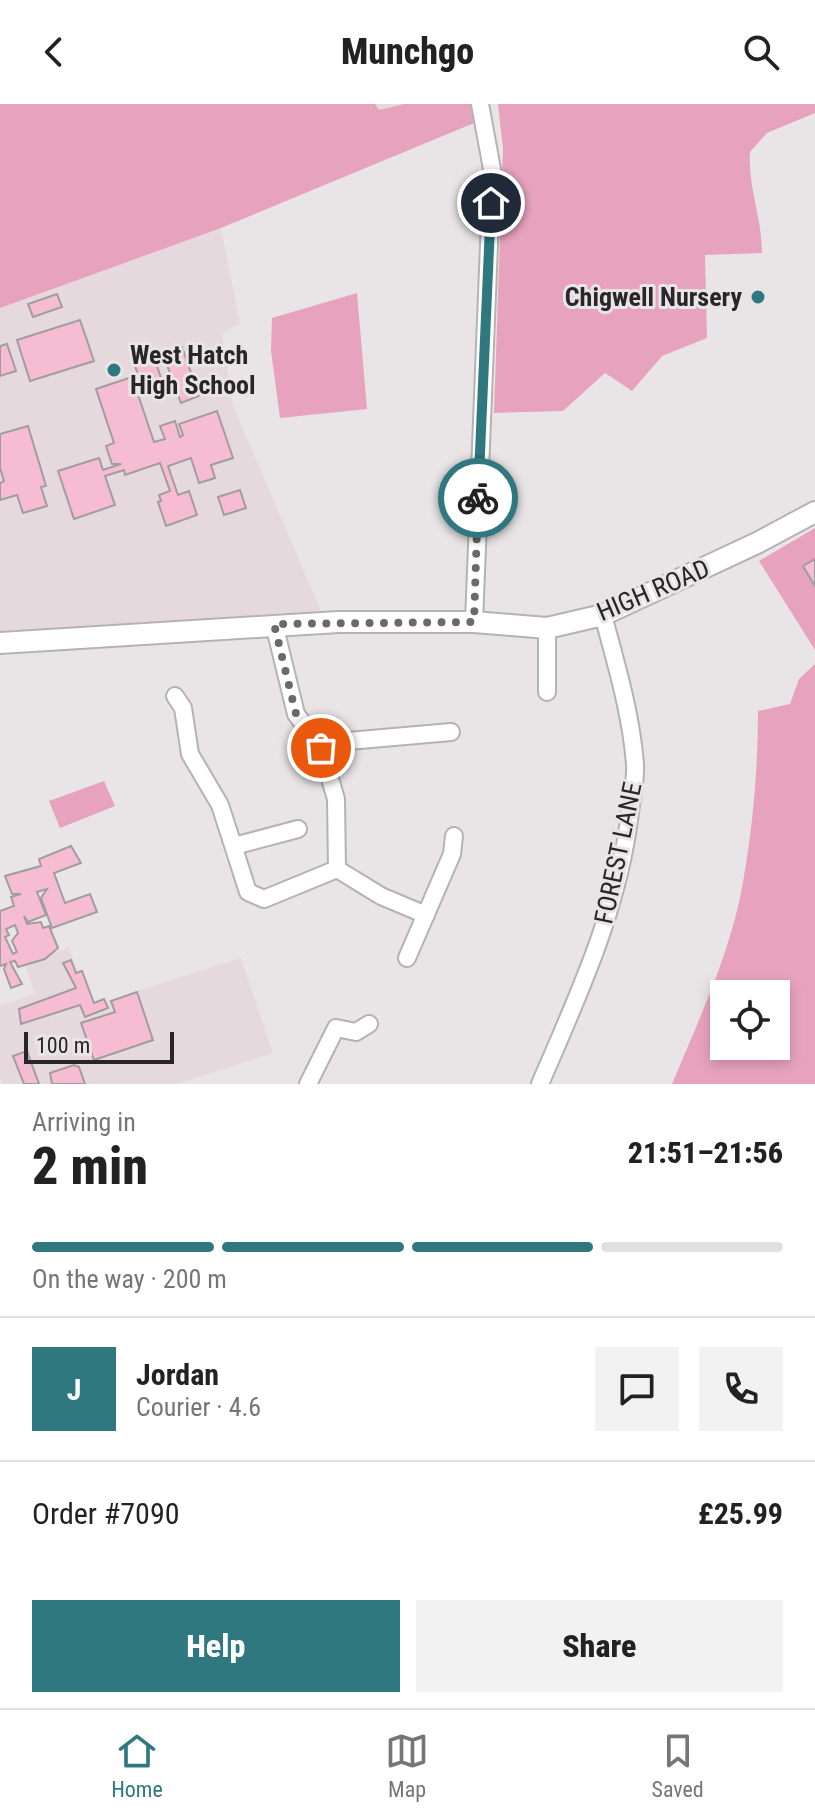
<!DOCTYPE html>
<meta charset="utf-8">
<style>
body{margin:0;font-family:"Roboto Condensed",sans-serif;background:#f2f2f2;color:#222;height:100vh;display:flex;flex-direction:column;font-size:30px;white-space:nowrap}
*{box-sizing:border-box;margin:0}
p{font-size:26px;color:#767676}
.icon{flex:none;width:44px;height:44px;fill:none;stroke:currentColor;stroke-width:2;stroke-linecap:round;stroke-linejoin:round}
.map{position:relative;height:980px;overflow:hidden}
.side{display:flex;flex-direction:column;background:#fff;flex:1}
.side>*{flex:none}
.tools{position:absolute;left:710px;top:876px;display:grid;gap:16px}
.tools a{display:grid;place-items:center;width:80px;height:80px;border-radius:0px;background:#fff;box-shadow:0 4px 12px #0003;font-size:40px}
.scale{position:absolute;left:24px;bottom:20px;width:150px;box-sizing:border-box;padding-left:8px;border:4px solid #282627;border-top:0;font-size:22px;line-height:28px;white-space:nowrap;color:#282627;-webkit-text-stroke:6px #e9e5e6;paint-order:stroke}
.pin{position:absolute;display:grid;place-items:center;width:68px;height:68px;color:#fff;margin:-34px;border:4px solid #fff;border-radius:50%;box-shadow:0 2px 8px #0007}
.courier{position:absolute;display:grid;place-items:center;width:80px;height:80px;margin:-40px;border:6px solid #307880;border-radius:50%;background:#fff;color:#222;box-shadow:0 2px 10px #0007}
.headline em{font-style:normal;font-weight:800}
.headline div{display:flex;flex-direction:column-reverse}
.headline{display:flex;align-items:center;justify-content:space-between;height:136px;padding:0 32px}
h1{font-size:52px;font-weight:800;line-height:60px}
.bar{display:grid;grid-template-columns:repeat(4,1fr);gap:12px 8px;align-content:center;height:96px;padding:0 32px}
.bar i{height:10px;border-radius:6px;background:#e0e0e0}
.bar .selected{background:#307880}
.bar p{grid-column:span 4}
.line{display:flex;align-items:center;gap:20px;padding:0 32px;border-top:2px solid #e0e0e0}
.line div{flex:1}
.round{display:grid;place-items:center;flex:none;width:84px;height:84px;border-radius:0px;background:#f2f2f2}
.action{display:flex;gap:16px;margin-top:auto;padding:16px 32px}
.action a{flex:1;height:92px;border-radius:0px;background:#307880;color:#fff;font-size:32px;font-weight:800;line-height:92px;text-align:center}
.action a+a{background:#f2f2f2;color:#222}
header{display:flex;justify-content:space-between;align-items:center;height:104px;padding:0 32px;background:#fff;font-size:36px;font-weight:800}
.dock{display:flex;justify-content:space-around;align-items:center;height:112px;border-top:2px solid #e0e0e0;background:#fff;font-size:22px;color:#767676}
.dock a{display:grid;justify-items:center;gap:4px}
.dock .selected{color:#307880}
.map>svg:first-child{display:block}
.built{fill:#e6d9dd}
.green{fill:#e7a3bd;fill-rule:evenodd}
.building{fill:#f6bdd2;stroke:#a19d9e;stroke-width:2;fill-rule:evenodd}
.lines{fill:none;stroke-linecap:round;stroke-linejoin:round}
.minor-casing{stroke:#b6b2b3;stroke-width:20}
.major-casing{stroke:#b6b2b3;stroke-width:24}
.minor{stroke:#fff;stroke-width:16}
.major{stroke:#fff;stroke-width:20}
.done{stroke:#6c696a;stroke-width:8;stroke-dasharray:0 14.4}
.route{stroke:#307880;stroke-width:10}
.poi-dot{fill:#307880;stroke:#e9e5e6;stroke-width:3}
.labels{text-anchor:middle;stroke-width:6;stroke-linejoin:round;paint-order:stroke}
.poi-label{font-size:26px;font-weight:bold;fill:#282627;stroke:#e9e5e6;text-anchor:end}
.street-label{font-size:26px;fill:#282627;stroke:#e9e5e6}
</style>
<header><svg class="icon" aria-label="back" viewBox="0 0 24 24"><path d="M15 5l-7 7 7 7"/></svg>Munchgo<svg class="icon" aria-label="search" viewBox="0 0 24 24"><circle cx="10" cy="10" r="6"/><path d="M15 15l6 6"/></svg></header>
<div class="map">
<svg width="815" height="980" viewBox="0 0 815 980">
<rect width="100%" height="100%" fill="#e9e5e6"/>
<g class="built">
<polygon points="0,0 477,0 479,16 221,124 240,219 222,230 233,302 322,509 0,531"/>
<polygon points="69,843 89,902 241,854 273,949 177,980 3,980 0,974 0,902 35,890 25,860"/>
</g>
<g class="green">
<polygon points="0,0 375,0 379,6 404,0 477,0 479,17 221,124 0,204"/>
<path d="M498,0h317v9l-48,20 -17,19c-2,37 12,64 12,101l-57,2 2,83 -45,18 -30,35 -27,-18 -42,38 -69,2 9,-264z"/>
<polygon points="357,189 367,305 280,314 271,247 272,214"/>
<polygon points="815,424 815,546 759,457"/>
<path d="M815,560v420h-143c27,-65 59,-132 71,-202 10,-56 15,-114 15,-171l32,-7 9,-25zM724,890h52v52h-52z"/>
<polygon points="104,677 115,702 60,724 49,697"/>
</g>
<g class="building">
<polygon points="57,190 62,203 33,213 28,200"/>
<polygon points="80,216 94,257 30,277 17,236"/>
<polygon points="7,240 16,267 0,272 0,242"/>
<polygon points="182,243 199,292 181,299 163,250"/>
<polygon points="152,247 162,277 143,284 132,254"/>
<polygon points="132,273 154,338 165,335 160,322 175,317 180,333 183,331 179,320 217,307 233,354 211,361 215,374 199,379 191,354 168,362 178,391 189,387 197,411 166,422 158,398 161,397 159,391 170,387 160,359 125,371 124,366 105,372 115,401 74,415 58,367 99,354 103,366 121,360 112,360 106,342 114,339 96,285"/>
<polygon points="28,322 46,382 41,383 47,402 23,409 17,391 0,396 0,379 4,377 0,364 0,330"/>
<polygon points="240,386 246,404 224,411 218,393"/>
<polygon points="815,455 815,482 803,462"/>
<path d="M71,742l10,17 -27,10 11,30 25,-9 7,18 -45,16 -11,-30 6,-9 -10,3 9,23 -18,7 -4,-6 3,8 14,-2 2,6 6,-2 9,22 -13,11 -27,8 -3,-6 -5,1 12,22 -11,4 -7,-19 2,-5 -6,2v-55l14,-5 -3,-9 10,-3h-9l-7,-18 36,-10 -2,-7zM15,821l3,8 -6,8 5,11 -4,2 -8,-17 4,-2 -3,-6z"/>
<polygon points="71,856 76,869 82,867 94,899 104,895 108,904 85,913 80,901 21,920 19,905 76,884 63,859"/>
<polygon points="137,888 153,936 94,956 81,919 115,908 111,897"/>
<polygon points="27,947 39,980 24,980 13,952"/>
<polygon points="74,961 79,963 85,980 52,980 50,969"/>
</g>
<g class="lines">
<defs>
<g id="minor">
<polyline points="474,518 492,65 480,0"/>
<polyline points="274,520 296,610 321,644 337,638 451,628"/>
<polyline points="547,524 547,588"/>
<polyline points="175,592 183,604 190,650 220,701 248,788 264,795 337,765"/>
<polyline points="321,644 336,695 337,765"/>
<polyline points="234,742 298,725"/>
<polyline points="337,765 381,792 426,811"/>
<polyline points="407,854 452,750 454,732"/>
<polyline points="308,980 336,924 356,928 369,920"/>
<path d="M540,980c38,-88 79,-176 90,-272 2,-15 6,-32 5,-48 -4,-51 -19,-100 -32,-149"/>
</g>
<polyline id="major" points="0,539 338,518 474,518 547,524 603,511 759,438 815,408"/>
</defs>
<use href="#minor" class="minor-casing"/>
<use href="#major" class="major-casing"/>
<use href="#minor" class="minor"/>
<use href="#major" class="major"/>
</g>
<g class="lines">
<polyline class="done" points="321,644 296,610 274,520 474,518 478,394"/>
<polyline class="route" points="478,394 491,99"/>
</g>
<g class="poi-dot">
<circle cx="758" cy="193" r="8"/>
<circle cx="114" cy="266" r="8"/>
</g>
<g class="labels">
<g class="poi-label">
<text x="742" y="202">Chigwell Nursery</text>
<text x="130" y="260" text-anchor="start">West Hatch<tspan x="130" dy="30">High School</tspan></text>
</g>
<g class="street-label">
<text transform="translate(653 486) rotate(-23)" y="9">HIGH ROAD</text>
<text transform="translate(618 749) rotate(-78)" y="9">FOREST LANE</text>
</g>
</g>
</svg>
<div class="tools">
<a><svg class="icon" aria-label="locate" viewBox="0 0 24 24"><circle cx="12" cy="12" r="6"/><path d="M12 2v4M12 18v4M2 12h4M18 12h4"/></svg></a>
</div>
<div class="scale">100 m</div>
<div class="pin" style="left:321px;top:644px;background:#ea580c"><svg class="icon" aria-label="bag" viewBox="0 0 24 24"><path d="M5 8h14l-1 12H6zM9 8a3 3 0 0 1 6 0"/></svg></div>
<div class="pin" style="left:491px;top:99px;background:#1f2937"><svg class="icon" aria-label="home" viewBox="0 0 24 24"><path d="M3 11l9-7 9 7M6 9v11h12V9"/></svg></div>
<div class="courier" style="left:478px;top:394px"><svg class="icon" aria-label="bike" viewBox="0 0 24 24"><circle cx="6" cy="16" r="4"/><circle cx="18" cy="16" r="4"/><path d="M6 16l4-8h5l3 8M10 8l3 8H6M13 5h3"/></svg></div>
</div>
<section class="side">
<div class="headline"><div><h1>2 min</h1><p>Arriving in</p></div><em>21:51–21:56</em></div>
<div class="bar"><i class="selected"></i><i class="selected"></i><i class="selected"></i><i></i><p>On the way · 200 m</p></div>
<div class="line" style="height:144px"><b class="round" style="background:#307880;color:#fff">J</b><div><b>Jordan</b><p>Courier · 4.6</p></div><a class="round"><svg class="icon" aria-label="chat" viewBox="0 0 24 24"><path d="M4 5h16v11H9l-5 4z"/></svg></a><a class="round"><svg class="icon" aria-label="phone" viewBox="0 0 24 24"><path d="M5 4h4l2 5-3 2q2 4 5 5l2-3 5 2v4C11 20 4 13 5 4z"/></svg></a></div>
<div class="line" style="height:104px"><div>Order #7090</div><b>£25.99</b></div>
<div class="action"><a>Help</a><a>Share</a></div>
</section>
<nav class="dock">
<a class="selected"><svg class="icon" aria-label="home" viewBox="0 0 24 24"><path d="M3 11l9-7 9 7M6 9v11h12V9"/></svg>Home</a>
<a><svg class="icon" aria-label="map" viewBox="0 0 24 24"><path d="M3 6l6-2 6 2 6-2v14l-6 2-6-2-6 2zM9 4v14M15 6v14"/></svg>Map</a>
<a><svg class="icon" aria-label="saved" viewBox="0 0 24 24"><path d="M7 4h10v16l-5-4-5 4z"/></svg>Saved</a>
</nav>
